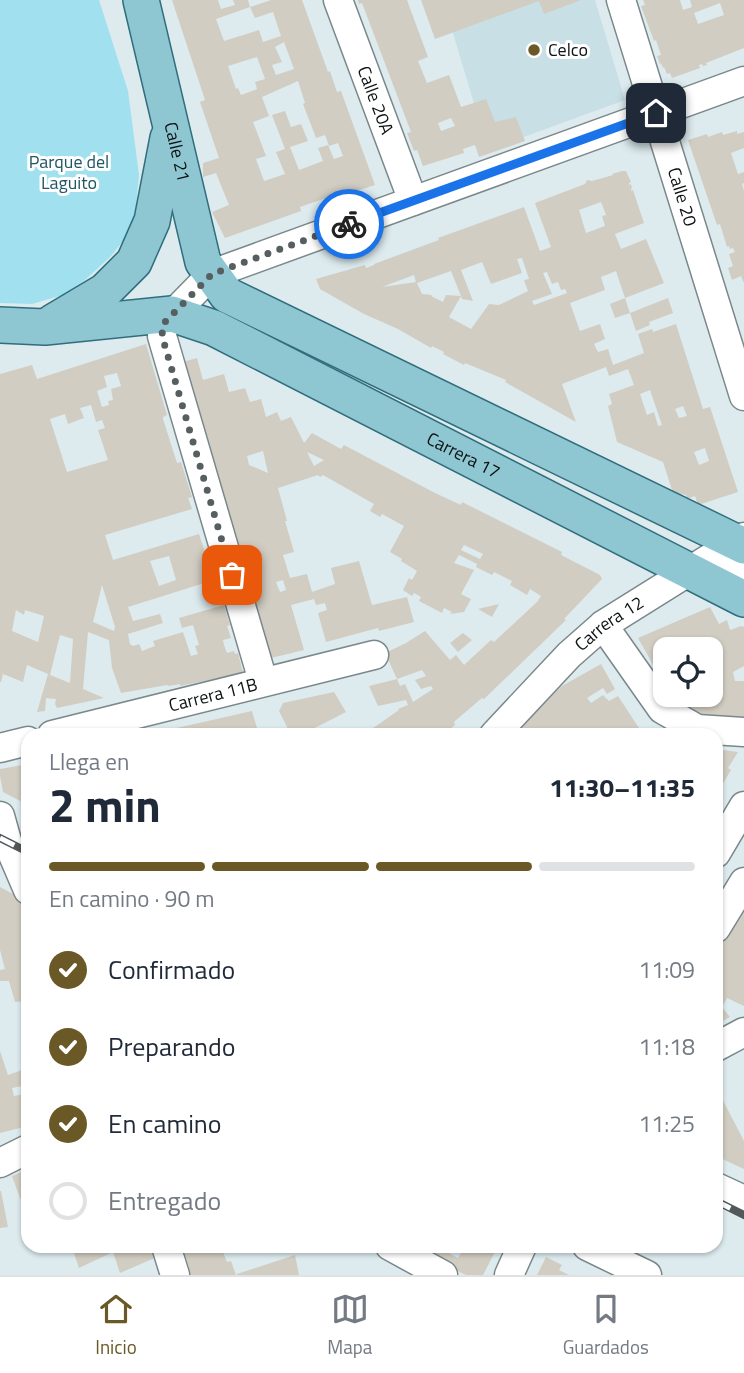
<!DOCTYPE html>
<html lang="es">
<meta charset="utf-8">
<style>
body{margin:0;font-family:"Titillium Web",sans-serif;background:#f6f6f7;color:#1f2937;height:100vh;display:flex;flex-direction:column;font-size:26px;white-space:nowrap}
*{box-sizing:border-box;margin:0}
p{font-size:23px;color:#747a83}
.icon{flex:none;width:38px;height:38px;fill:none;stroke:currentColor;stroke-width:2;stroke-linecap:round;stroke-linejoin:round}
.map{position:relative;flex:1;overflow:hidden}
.side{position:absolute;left:21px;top:728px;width:702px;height:525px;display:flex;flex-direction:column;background:#fff;border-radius:21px;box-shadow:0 2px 5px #0004}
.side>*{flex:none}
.controls{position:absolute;left:653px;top:637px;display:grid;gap:14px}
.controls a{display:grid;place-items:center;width:70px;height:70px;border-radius:14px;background:#fff;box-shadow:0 2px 5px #0004;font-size:35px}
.pin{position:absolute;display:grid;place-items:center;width:60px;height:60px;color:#fff;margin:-30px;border-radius:14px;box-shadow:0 4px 10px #0006}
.courier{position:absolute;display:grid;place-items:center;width:70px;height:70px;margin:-35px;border:5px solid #1a73e8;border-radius:50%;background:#fff;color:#222;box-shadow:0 2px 9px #0007}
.summary em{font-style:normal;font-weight:700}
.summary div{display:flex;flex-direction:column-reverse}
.summary{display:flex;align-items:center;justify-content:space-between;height:119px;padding:0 28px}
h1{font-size:46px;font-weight:700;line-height:52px}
.bar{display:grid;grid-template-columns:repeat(4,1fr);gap:10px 7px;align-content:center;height:84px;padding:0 28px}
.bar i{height:9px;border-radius:5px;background:#e0e1e3}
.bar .active{background:#6a5826}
.bar p{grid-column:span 4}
ol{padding:0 28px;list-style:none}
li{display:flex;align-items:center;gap:21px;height:77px}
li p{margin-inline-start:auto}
li .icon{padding:7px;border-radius:50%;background:#6a5826;color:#fff;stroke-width:4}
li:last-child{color:#747a83}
li i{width:38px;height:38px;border:4px solid #e0e1e3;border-radius:50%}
.dock{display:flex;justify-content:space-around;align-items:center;height:98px;border-top:2px solid #e0e1e3;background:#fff;font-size:19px;color:#747a83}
.dock a{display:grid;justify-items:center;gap:4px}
.dock .active{color:#6a5826}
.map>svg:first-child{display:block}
.built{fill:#c8dfe5}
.green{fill:#a1e0ef}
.building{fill:#d1cdc2;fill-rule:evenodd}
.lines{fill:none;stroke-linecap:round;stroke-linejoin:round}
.minor-casing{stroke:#7a888b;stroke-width:31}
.major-casing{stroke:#306e7c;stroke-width:38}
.minor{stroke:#fff;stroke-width:28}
.major{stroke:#8ec6d2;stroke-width:35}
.rail-casing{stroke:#51595b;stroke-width:8}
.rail{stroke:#fff;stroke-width:5;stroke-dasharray:16;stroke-linecap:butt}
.done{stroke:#565e60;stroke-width:7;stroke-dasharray:0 12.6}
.route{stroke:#1a73e8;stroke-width:9}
.poi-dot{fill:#6a5826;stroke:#fff;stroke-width:2.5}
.labels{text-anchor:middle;stroke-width:6;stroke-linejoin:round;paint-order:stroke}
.poi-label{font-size:18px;fill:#0d1213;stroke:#fff;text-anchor:start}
.street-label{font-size:18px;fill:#0d1213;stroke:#fff}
.park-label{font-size:18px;fill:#205763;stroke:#fff}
</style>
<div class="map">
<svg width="744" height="1275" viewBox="0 0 744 1275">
<rect width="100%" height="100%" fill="#ddebef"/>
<polygon class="built" points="443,0 595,0 625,100 488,150"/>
<polygon class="green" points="0,0 99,0 128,91 139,175 134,227 111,256 85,280 63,295 32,304 0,303"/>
<g class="building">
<path d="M172,0h46l3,9 14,-4 -2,-5h15l2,7 -34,12 8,22 35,-11 4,12 18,-6 -8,-24 -18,6 -5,-11 21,-7h31l26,72 2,-1 7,21 4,-1 34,94 -28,9 -1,-3 -46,16 1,4 -76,27 -13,-26 17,-7 -13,-32 -13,4v-14l16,-5 -19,-56 5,-2zM284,42l10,27 -18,6 -4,-10 10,-3 -7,-15zM257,57l8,22 -10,3 2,7 -16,6 -3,-7 -2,1 -8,-23zM298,81l7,22 -2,1 13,34 9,-3 4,11 9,-3 5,13 -9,3 -6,-14 -10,3 5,13 -24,9 -9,-23 18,-6 -7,-17 -10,3 -6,-16 -13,4 13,34 -9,3 9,22 -21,7 -8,-22 10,-3 -13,-34 16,-6 -7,-19z"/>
<path d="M358,0h49l21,57 -10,4 9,22 22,-8 12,32 25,-8 9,23 21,-5 9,24 -46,16 -4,-12 -12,4 1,4 -41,13 -6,-16 -3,1 -7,-18 4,-1 -49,-129 -3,1zM451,118l4,8 -14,5 -3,-8z"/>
<polygon points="421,0 581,0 544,14 539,1 435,39"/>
<path d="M643,0h37l3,10 9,-3 -2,-7h54v48l-38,15 1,2 -4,1 -1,-2 -3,1 1,3 -28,10 -2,-5 -3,1 -3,-7 -1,1 -2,-5 -1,1 -3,-8 4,-1 -5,-15 -2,1 -13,-35 4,-1zM720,3l4,12 -26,9 -4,-11z"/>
<polygon points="737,131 737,134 744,132 744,148 731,153 738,174 744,172 744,183 742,184 744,191 744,283 741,276 732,280 728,268 733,266 729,254 735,252 733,248 730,249 729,246 727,247 720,224 717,225 688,140 707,134 708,137 722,132 723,135"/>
<path d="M622,171h4l5,11 -2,1v2l2,-1 1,4 -1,1v2l2,-1 11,33 -29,11 6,15 25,-10 18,44 -39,15 -9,-27 -15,6 4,13 -35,13 10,28 20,-7 5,15 -11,5 4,8 10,-3 5,16 31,-12 -6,-19 14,-5 1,3 23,-8 27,85 7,-2 28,85 -40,13 -3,-9 -8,3 -1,-4 -13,-2 -10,-31 -46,-20 -9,-36 4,-2 -3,-10 25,-9 -6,-16 -19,7 -3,-9 -44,17 14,38 -71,-40 1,-2 -41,-17 -1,2 -21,-11 1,-2 -12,-6 -1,2 -33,-19 -34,-15 -44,-25 -4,-10 49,-14 1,3 8,-3v-1l65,-24 -1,-2 86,-31 16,44 11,-4 -16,-44 50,-19 2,-4 5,1 21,-6 -1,-1zM601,202l5,13 -4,1 3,10 -19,7 -7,-23zM522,258l7,21 -5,1 4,11 -29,14 -10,-1 -18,25 -22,-12 12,-21 -15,-1 -3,7 -12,-6 1,-1 -10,-1 -5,-11 34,-12 10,25 1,3 11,2 -12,-31 21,-8 9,22 31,-11 -5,-14zM547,272l5,12 6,-2 3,8 4,-1 2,4 -33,12 -2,-4 20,-7 -9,-21zM414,275l2,7 -34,5zM650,390l12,35 -4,1 -4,-14 -7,3 -7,-21zM683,406l4,10 -8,2 -4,-9zM705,448l4,13 -10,4 -5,-13z"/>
<polygon points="625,298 630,313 615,318 610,304"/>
<polygon points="668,298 673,313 649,322 650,325 636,331 630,313"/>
<path d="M146,344l21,71 -4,2v2l14,44 4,-1 11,35 -4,1 4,11 -87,26 8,25 86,-26 15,46 -86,27 5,14 27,-7 3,9 -35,11 2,10 3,2 6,-2 3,7 13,-5 -2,-5 30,-9 8,24 7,-2 -3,-8 4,-1 -6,-20 -11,3 -3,-10 45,-13 6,20 -3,1 4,12 -8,2 1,5 3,8 7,-2 1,3 3,-1 5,20 -63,13v-2l-12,2 -1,-1 -46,8 -9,-25 -3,-28 -21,-8 -5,57 21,9 -47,10 -2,-4 1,-5 -10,-1 -1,13 -8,1 11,-38 -21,-9 -4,17 -20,-8 -2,8h-1v-308l32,-9 5,14zM117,373l4,13 -10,3 2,11 -5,1 1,4 -7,2 -5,-16 10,-4 -3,-11zM91,405l5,17 6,-2 3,8 -7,2 10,30 -41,12 -17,-53 15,-5 3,10 16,-6 -4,-10zM169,556l7,24 -17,6 -9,-25zM102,585l13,42 -1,4 -21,-9zM16,610l8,5 1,-5 19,6 -6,26 -26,-11zM60,635l13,4 -3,44 -20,-8z"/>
<path d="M197,358l6,22 21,-6 5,18 16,-4 5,14 11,-3 5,18 11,-5 4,9 10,-4 13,26 8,-10 29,16 3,-4 91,48 26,12 1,-3 100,50 -1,3 39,20 2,4 -38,40 2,1 -82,79 -2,-1 -27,23 -1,1 1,3 -12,10h-80l36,-25 -1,-1 10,-4 -2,-5 -28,6 -9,-20 28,-7 3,7 5,-2 8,18 20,-13 -2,-3 -10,3 -6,-9 11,-4 -4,-6 -25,9 -12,-26 21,-10 19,-12 25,29 6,-5 8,10 27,-25 3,2 43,-40 4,-6 -11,-7 -3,6 -17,-10 2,-4 -18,-9 -2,3 -16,-8 1,-3 -18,-9 -5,8 20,7 -13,24 10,5 -7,13 -14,2 2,-2 -8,-4 -2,5 -23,-12 2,-4 -7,-4 -2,3 -9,-6 6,-12 3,2 5,-9 -16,-10 1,-2 -12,-7 14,-26 -22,-12 -2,3 -10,-6 4,-7 -51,-29 -3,2 -2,-2 -40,13 9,33h-2l9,31 -11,3 7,23 17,-4 5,18 23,-8 -4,-16 28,-7 13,44 35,-8 7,25 -35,9 -1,-3 -52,14 -8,-29 9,-3 -2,-7 -9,2 -2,-6 -23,6 13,45 -37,9 -84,-297zM263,451l5,22 -19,-8 -2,-9zM307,452l17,8 -10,6zM464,545l19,9 -3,5 -19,-9zM283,580l3,10 -6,2 -4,-10z"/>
<polygon points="499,604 492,617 478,609"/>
<polygon points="710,607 719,624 727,620 730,630 741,626 744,627 744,666 733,672 735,681 744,681 744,717 735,718 702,717 677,702 672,695 710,695 710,649 665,649 665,686 638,638"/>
<polygon points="463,633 472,640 458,652 450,643"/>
<polygon points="601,664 615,689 607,694 603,688 587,698 591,703 603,695 609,701 618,696 641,731 649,735 608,735 602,728 597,735 506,735 562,686"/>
<polygon points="334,692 346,712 301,735 291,735 279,711 283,703"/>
<polygon points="252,711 259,735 150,735 150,734"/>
<polygon points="716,749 738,752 728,768 731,770 716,795"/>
<polygon points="28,764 28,805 3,792 0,776 0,769"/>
<polygon points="0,887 13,894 18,899 19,898 28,919 28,1001 15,1002 9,981 0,981 0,970 5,969 0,950"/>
<polygon points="744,902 744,1006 727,998 722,1007 730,1017 716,1025 716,950"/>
<path d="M0,1051l8,24 20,-7v58l-28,7zM22,1086l2,8 -10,2 -2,-8z"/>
<polygon points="716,1087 744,1141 744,1169 716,1156"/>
<polygon points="28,1169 28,1220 12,1176"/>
<polygon points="0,1191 1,1191 8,1227 0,1228"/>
<polygon points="83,1246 153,1246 157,1257 120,1273 113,1252 79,1268 73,1250"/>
<polygon points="182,1246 229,1246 230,1249 223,1252 227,1262 231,1261 236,1275 189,1275 186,1268 189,1267"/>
<polygon points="406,1246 440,1246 439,1248 458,1258 465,1246 498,1246 483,1275 466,1275"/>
<polygon points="295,1255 299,1275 237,1275 237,1274"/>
<polygon points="546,1257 562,1265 559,1270 569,1275 537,1275"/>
</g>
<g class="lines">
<defs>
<g id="minor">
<path id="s1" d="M338,0l75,201"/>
<path id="s2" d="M621,0l123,396"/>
<polyline points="690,572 744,571"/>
<polyline points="603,625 662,709 697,729 744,732"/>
<polyline points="263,681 162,336 163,324 212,274 744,81"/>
<path id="s3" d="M52,735l322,-80"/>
<path id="s4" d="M494,735l75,-80 34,-30 141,-88"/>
<polyline points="0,748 28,741"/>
<polyline points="0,816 7,841 28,890"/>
<polyline points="716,853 744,806"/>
<polyline points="716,928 744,882"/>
<polyline points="716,1047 744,1032"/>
<polyline points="0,1163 28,1149"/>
<polyline points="716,1187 744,1200"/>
<polyline points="166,1246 175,1275"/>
<polyline points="390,1246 443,1275"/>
<polyline points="587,1246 647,1275"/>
<polyline points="509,1275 522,1246"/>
</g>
<g id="major">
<path id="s5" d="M141,0l62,262 24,33 517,251"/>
<polyline points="53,322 105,291 134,262 152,221 168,138"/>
<path id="s6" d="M0,325l45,2 127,-13 42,14 530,271"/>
</g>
</defs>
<use href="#minor" class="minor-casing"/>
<use href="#major" class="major-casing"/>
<use href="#minor" class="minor"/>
<use href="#major" class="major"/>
<defs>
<g id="rail">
<polyline points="0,838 28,852"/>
<polyline points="716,1201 744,1215"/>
</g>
</defs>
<use href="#rail" class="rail-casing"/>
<use href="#rail" class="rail"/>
</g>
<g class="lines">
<polyline class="done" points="232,575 162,336 163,324 212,274 349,224"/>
<polyline class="route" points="349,224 656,113"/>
</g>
<circle class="poi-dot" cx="534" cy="50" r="7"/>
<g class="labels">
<g class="poi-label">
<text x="548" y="56">Celco</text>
</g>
<g class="street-label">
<text dy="6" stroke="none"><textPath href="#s1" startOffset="107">Calle 20A</textPath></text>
<text dy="6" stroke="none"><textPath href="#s5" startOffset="156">Calle 21</textPath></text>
<text dy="6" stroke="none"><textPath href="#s2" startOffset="206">Calle 20</textPath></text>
<text dy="6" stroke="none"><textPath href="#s6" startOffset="497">Carrera 17</textPath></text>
<text dy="6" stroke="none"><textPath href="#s4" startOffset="161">Carrera 12</textPath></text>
<text dy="6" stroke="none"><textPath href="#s3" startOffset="166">Carrera 11B</textPath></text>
</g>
<g class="park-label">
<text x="69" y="168">Parque del<tspan x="69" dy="21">Laguito</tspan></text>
</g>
</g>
</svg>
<div class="controls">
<a><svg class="icon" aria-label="locate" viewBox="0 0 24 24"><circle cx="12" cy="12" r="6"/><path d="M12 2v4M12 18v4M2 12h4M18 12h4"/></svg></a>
</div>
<div class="pin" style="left:232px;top:575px;background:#ea580c"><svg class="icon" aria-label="bag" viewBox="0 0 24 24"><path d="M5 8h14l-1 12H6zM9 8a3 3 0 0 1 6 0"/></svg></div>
<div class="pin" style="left:656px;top:113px;background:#1f2937"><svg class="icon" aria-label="home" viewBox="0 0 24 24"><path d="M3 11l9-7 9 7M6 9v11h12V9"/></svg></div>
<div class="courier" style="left:349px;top:224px"><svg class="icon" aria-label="bike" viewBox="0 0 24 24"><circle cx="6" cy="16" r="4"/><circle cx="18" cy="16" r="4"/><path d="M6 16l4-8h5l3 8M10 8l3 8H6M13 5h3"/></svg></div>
<section class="side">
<div class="summary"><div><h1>2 min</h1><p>Llega en</p></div><em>11:30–11:35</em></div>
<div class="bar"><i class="active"></i><i class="active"></i><i class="active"></i><i></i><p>En camino · 90 m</p></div>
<ol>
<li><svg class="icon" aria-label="check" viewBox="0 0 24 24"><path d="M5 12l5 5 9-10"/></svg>Confirmado<p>11:09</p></li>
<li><svg class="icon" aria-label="check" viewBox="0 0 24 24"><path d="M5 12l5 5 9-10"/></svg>Preparando<p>11:18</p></li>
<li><svg class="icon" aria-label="check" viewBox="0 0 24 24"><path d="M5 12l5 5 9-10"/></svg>En camino<p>11:25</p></li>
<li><i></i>Entregado</li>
</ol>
</section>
</div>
<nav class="dock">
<a class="active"><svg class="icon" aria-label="home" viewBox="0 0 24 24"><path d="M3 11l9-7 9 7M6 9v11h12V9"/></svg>Inicio</a>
<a><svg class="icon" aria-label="map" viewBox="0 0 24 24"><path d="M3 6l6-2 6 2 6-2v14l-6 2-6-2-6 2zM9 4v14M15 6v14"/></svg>Mapa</a>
<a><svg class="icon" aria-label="saved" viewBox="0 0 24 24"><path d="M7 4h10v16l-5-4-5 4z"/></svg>Guardados</a>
</nav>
